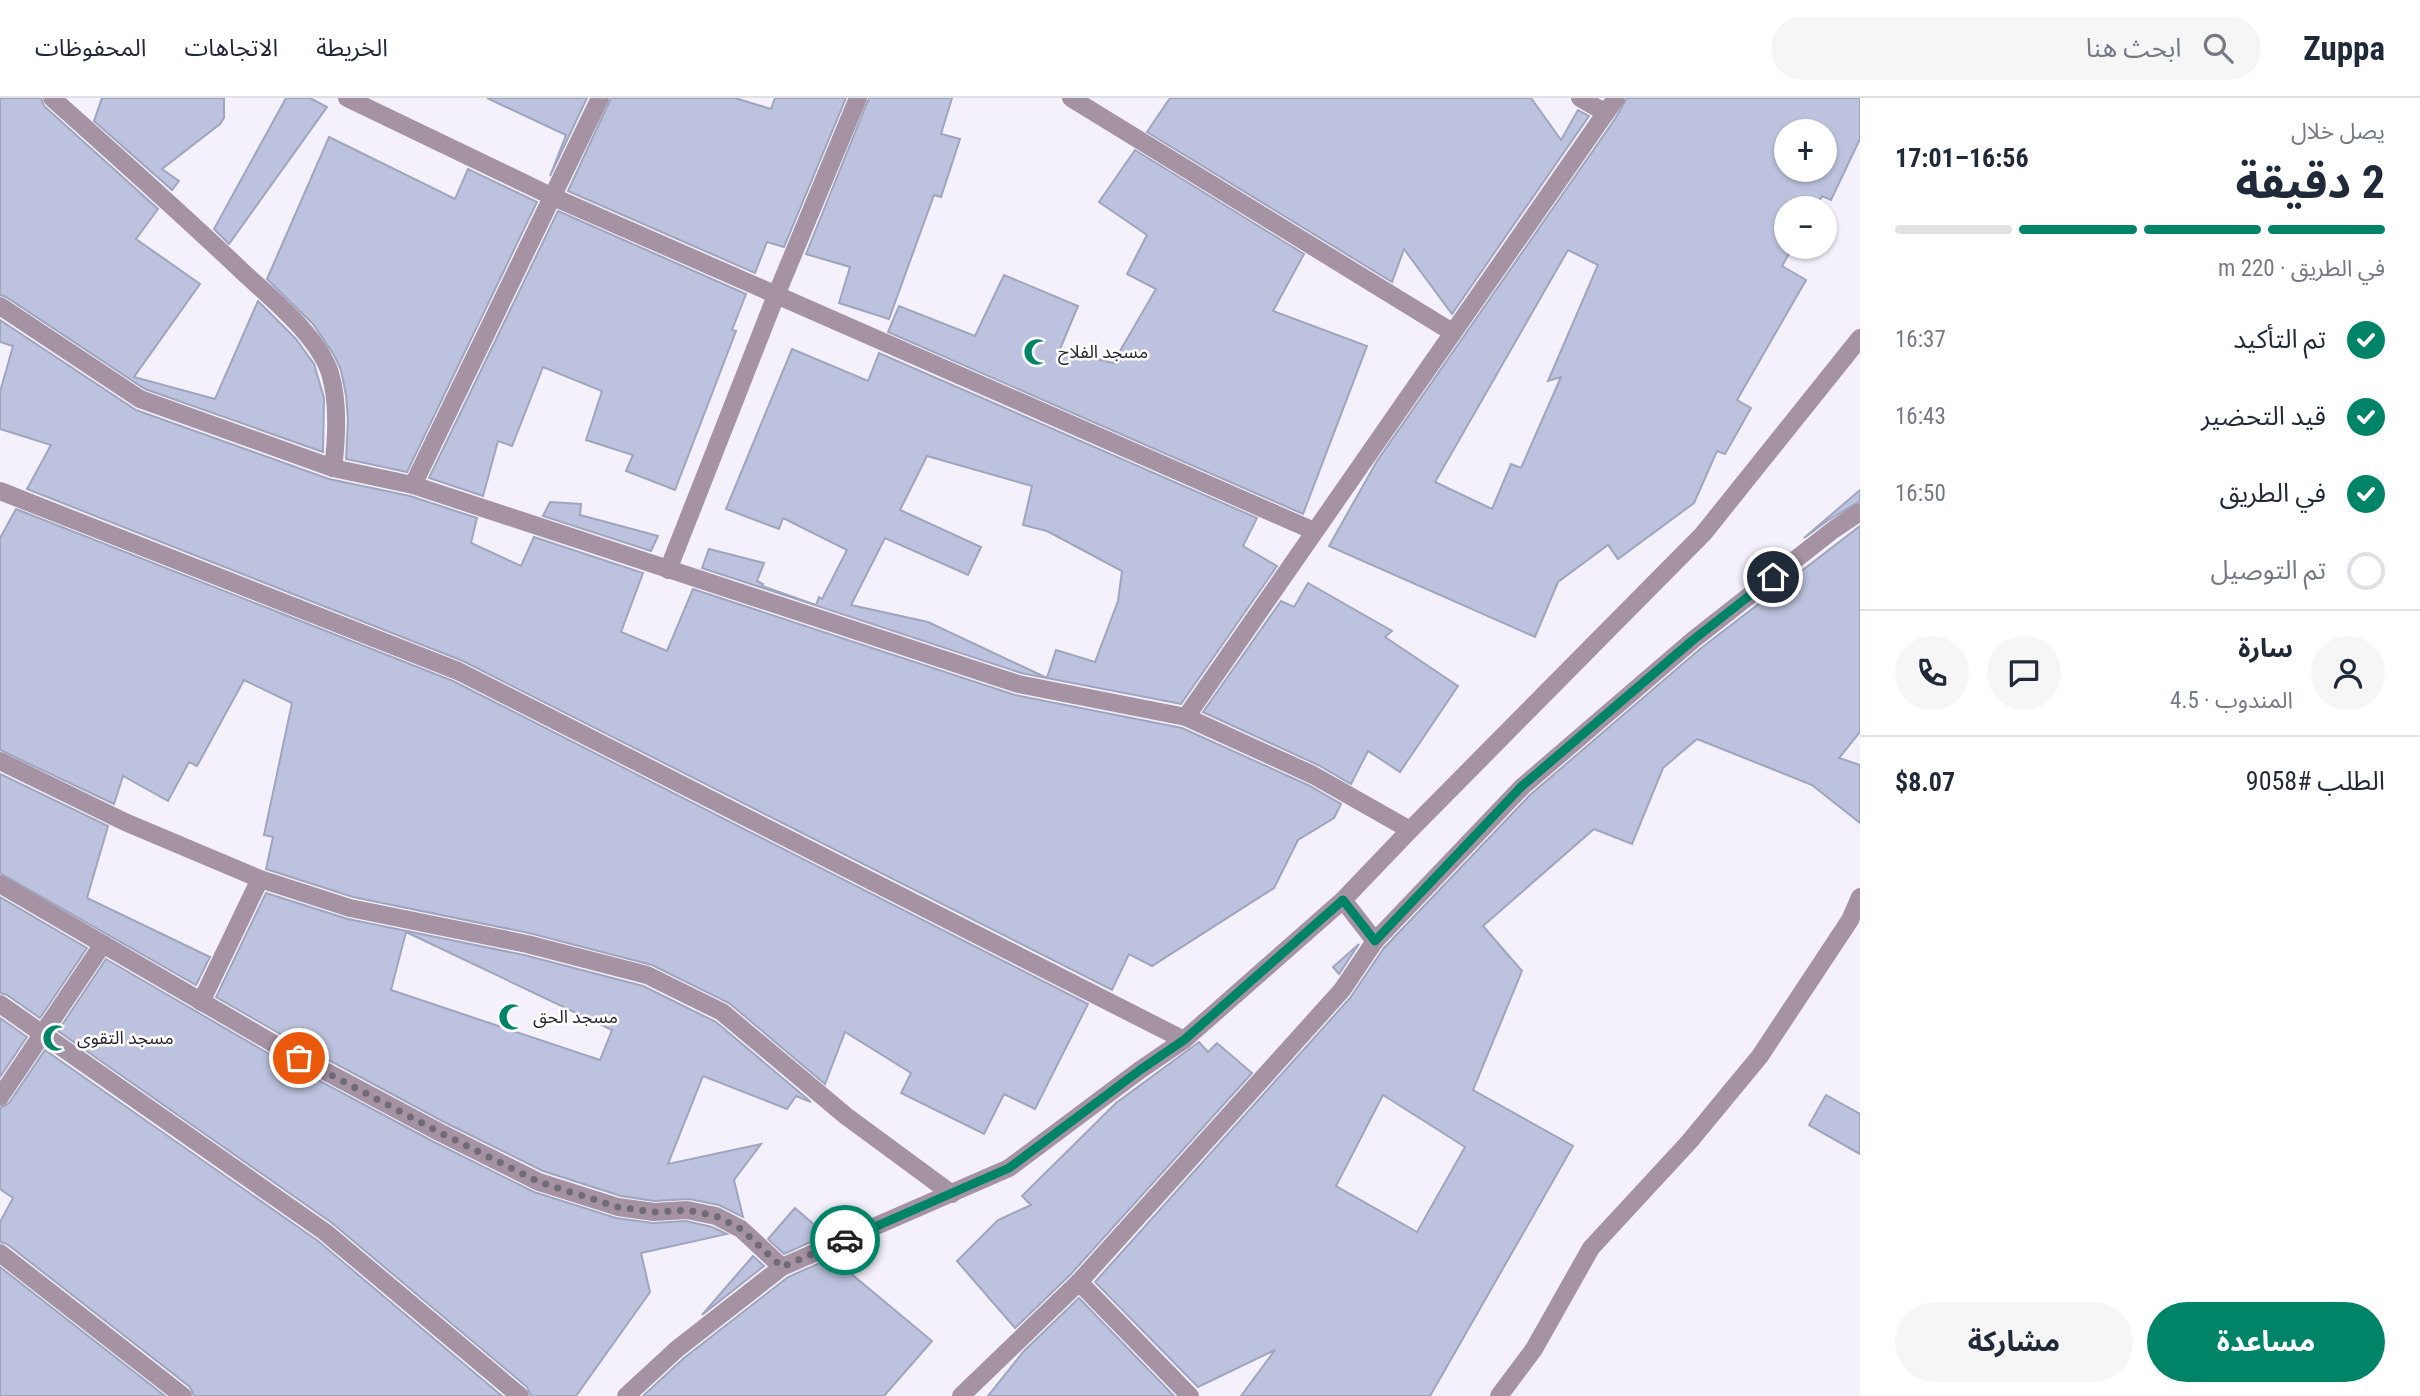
<!DOCTYPE html>
<html lang="ar">
<meta charset="utf-8">
<style>
body{margin:0;font-family:"Roboto Condensed","Noto Sans Arabic",sans-serif;background:#f6f6f7;color:#1f2937;direction:rtl;height:100vh;display:flex;flex-direction:column;font-size:26px;white-space:nowrap}
*{box-sizing:border-box;margin:0}
p{font-size:23px;color:#747a83}
.icon{flex:none;width:38px;height:38px;fill:none;stroke:currentColor;stroke-width:2;stroke-linecap:round;stroke-linejoin:round}
.map{position:relative;flex:1;overflow:hidden;direction:ltr}
.side{display:flex;flex-direction:column;background:#fff;width:560px}
.side>*{flex:none}
.fabs{position:absolute;left:1774px;top:21px;display:grid;gap:14px}
.fabs a{display:grid;place-items:center;width:63px;height:63px;border-radius:50%;background:#fff;box-shadow:0 2px 5px #0004;font-size:35px}
.pin{position:absolute;display:grid;place-items:center;width:60px;height:60px;color:#fff;margin:-30px;border:4px solid #fff;border-radius:50%;box-shadow:0 2px 7px #0007}
.courier{position:absolute;display:grid;place-items:center;width:70px;height:70px;margin:-35px;border:5px solid #008467;border-radius:50%;background:#fff;color:#222;box-shadow:0 2px 9px #0007}
.headline em{font-style:normal;font-weight:700}
.headline div{display:flex;flex-direction:column-reverse}
.headline{display:flex;align-items:center;justify-content:space-between;height:119px;padding:0 35px}
h1{font-size:46px;font-weight:700;line-height:52px}
.bar{display:grid;grid-template-columns:repeat(4,1fr);gap:10px 7px;align-content:center;height:84px;padding:0 35px}
.bar i{height:9px;border-radius:5px;background:#e0e1e3}
.bar .active{background:#008467}
.bar p{grid-column:span 4}
.line{display:flex;align-items:center;gap:18px;padding:0 35px;border-top:2px solid #e0e1e3}
.line div{flex:1}
.round{display:grid;place-items:center;flex:none;width:74px;height:74px;border-radius:37px;background:#f6f6f7}
ol{padding:0 35px;list-style:none}
li{display:flex;align-items:center;gap:21px;height:77px}
li p{margin-inline-start:auto}
li .icon{padding:7px;border-radius:50%;background:#008467;color:#fff;stroke-width:4}
li:last-child{color:#747a83}
li i{width:38px;height:38px;border:4px solid #e0e1e3;border-radius:50%}
.button{display:flex;gap:14px;margin-top:auto;padding:14px 35px}
.button a{flex:1;height:80px;border-radius:42px;background:#008467;color:#fff;font-size:28px;font-weight:700;line-height:80px;text-align:center}
.button a+a{background:#f6f6f7;color:#1f2937}
header{display:flex;align-items:center;gap:42px;box-sizing:border-box;height:98px;padding:0 35px;background:#fff;border-bottom:2px solid #e0e1e3}
header strong{font-size:33px}
nav{display:flex;gap:38px;margin-inline-start:auto;font-size:24px}
.search{width:490px;height:63px;background:#f6f6f7;display:flex;align-items:center;gap:18px;box-sizing:border-box;padding:0 24px;border-radius:38px;color:#747a83;font-size:26px}
main{display:flex;flex:1;min-height:0}
.map>svg:first-child{display:block}
.building{fill:#bdc3de;stroke:#9fa5bf;stroke-width:2;fill-rule:evenodd}
.lines{fill:none;stroke-linecap:round;stroke-linejoin:round}
.minor{stroke:#a592a3;stroke-width:18}
.done{stroke:#706c77;stroke-width:7;stroke-dasharray:0 12.6}
.route{stroke:#008467;stroke-width:9}
.labels{text-anchor:middle;stroke-width:5;stroke-linejoin:round;paint-order:stroke}
.poi-label{font-size:18px;fill:#29252f;stroke:#fff;text-anchor:start}
</style>
<header>
<strong>Zuppa</strong>
<div class="search"><svg class="icon" aria-label="search" viewBox="0 0 24 24"><circle cx="10" cy="10" r="6"/><path d="M15 15l6 6"/></svg>ابحث هنا</div>
<nav><a>الخريطة</a><a>الاتجاهات</a><a>المحفوظات</a></nav>
</header>
<main>
<section class="side">
<div class="headline"><div><h1>2 دقيقة</h1><p>يصل خلال</p></div><em>16:56–17:01</em></div>
<div class="bar"><i class="active"></i><i class="active"></i><i class="active"></i><i></i><p>في الطريق · 220 m</p></div>
<ol>
<li><svg class="icon" aria-label="check" viewBox="0 0 24 24"><path d="M5 12l5 5 9-10"/></svg>تم التأكيد<p>16:37</p></li>
<li><svg class="icon" aria-label="check" viewBox="0 0 24 24"><path d="M5 12l5 5 9-10"/></svg>قيد التحضير<p>16:43</p></li>
<li><svg class="icon" aria-label="check" viewBox="0 0 24 24"><path d="M5 12l5 5 9-10"/></svg>في الطريق<p>16:50</p></li>
<li><i></i>تم التوصيل</li>
</ol>
<div class="line" style="height:126px"><a class="round"><svg class="icon" aria-label="person" viewBox="0 0 24 24"><circle cx="12" cy="8" r="4"/><path d="M4 21q1-7 8-7t8 7"/></svg></a><div><b>سارة</b><p>المندوب · 4.5</p></div><a class="round"><svg class="icon" aria-label="chat" viewBox="0 0 24 24"><path d="M4 5h16v11H9l-5 4z"/></svg></a><a class="round"><svg class="icon" aria-label="phone" viewBox="0 0 24 24"><path d="M5 4h4l2 5-3 2q2 4 5 5l2-3 5 2v4C11 20 4 13 5 4z"/></svg></a></div>
<div class="line" style="height:91px"><div>الطلب #9058</div><b>$8.07</b></div>
<div class="button"><a>مساعدة</a><a>مشاركة</a></div>
</section>
<div class="map">
<svg width="1860" height="1298" viewBox="0 0 1860 1298">
<rect width="100%" height="100%" fill="#f5f1fc"/>
<g class="building">
<polygon points="0,0 41,0 44,8 158,111 136,141 200,186 134,279 215,301 258,203 296,241 314,266 324,300 323,354 145,291 6,199 0,197"/>
<polygon points="102,0 224,0 224,20 220,26 162,71 179,83 172,92 94,23"/>
<polygon points="286,0 310,0 327,9 229,146 214,131"/>
<polygon points="487,0 587,0 550,78 566,37"/>
<polygon points="611,0 735,0 771,11 775,0 846,0 784,149 767,144 755,175 568,93"/>
<polygon points="869,0 952,0 941,36 960,41 941,99 934,97 889,221 839,205 850,169 806,156"/>
<polygon points="1170,0 1531,0 1561,42 1578,12 1589,18 1452,216 1404,151 1392,184 1147,34"/>
<path d="M1627,0h233v41l-29,61 -9,-4 -7,12h-28v39h6l-11,19 24,14 -69,120 14,8 -26,46 -8,-3 -23,52 -76,56 -10,-14 -50,37 -23,55 -206,-91 48,-85 238,-342zM1787,33h38v39h-38zM1568,152l30,15 -50,116 13,-4 -40,91 -10,-4 -19,45 -57,-27z"/>
<polygon points="329,39 455,101 468,71 537,104 407,374 346,361 348,322 346,297 341,272 334,257 313,226 267,181"/>
<polygon points="1135,52 1304,156 1273,213 1367,248 1303,416 888,234 899,208 975,238 1004,177 1078,208 1060,251 1113,265 1156,191 1127,176 1147,137 1099,104"/>
<polygon points="558,113 746,196 732,232 736,233 675,392 626,373 633,357 586,342 602,293 543,269 512,348 498,343 483,398 429,380"/>
<polygon points="0,222 136,312 329,381 410,398 477,420 471,445 521,468 534,439 643,475 621,534 667,553 693,491 1015,597 1182,630 1308,687 1341,706 1334,720 1298,742 1274,790 1152,868 1129,856 1112,892 463,563 27,391 51,347 0,331 0,294 13,248 0,244"/>
<path d="M792,251l76,32 11,-28 378,165 -14,28 34,20 -96,138 -160,-31 -319,-105 7,-19 55,14 -7,18 6,3 -1,2 54,19 3,-8 3,2 25,-49 -64,-32 -4,11 -53,-20zM927,358l105,30 -9,39 24,6 75,40 -4,30 -23,61 -39,-12 -9,28 -119,-56 -77,-17 34,-67 83,37 13,-28 -81,-37z"/>
<polygon points="1860,392 1860,403 1827,423 1804,440"/>
<polygon points="550,404 581,406 580,417 658,438 651,453 543,418"/>
<polygon points="16,411 453,583 1088,906 1035,1011 1004,996 984,1036 901,995 911,975 845,934 825,986 729,905 652,867 529,835 353,799 266,771 273,739 264,737 292,605 244,582 197,668 189,664 168,703 123,678 114,706 0,652 0,440"/>
<path d="M1860,428v206l-21,26 21,7v58l-48,-38 -115,-46 -34,29 -31,76 -38,-15 -111,97 39,45 -49,119 100,56 -143,250h-189l34,-46 -77,37 -103,-105 255,-284 34,-50 146,-153 170,-146zM1383,997l82,52 -48,85 -81,-46z"/>
<polygon points="1308,485 1392,533 1385,539 1458,588 1400,674 1368,653 1351,686 1318,667 1203,614 1281,503 1294,509"/>
<polygon points="0,676 108,728 87,800 210,859 196,887 0,775"/>
<path d="M266,795l82,26 176,36 119,31 73,36 95,80 -15,-6 -9,13 -84,-33 -35,88 93,-20 -27,36 9,37 -24,-12 -30,-6 -35,2 -33,-5 -78,-25 -99,-49 -162,-87 -66,-38zM406,834l206,98 -12,30 -209,-70z"/>
<polygon points="0,799 87,850 40,920 7,897 0,895"/>
<polygon points="1359,846 1339,876 1333,869"/>
<polygon points="106,861 271,957 434,1044 534,1094 616,1120 653,1125 686,1123 712,1129 727,1136 641,1155 650,1194 576,1298 531,1298 527,1289 332,1125 58,933"/>
<polygon points="0,920 27,939 0,979"/>
<polygon points="1199,944 1208,954 1217,945 1252,975 1071,1176 1015,1230 957,1163 998,1122 1031,1107 1022,1098 1116,1005"/>
<polygon points="45,952 318,1143 502,1298 194,1298 190,1289 7,1146 0,1144 0,1124 13,1100 0,1091 0,1010 9,1005"/>
<polygon points="1826,997 1860,1016 1860,1056 1809,1027"/>
<polygon points="795,1110 826,1137 784,1156 768,1141"/>
<polygon points="845,1154 851,1159 843,1169 932,1243 884,1298 643,1298 684,1260 788,1179"/>
<polygon points="753,1158 764,1168 702,1217 734,1180"/>
<polygon points="0,1169 165,1298 0,1298"/>
<polygon points="1079,1200 1174,1298 988,1298 1023,1254"/>
</g>
<g class="lines">
<g class="minor">
<path d="M52,0c65,58 129,115 192,175 28,26 74,63 86,100 9,30 7,64 3,95"/>
<polyline points="347,0 551,98 1314,433"/>
<polyline points="1071,0 1452,234"/>
<polyline points="1580,0 1606,15"/>
<polyline points="0,208 140,301 333,370 413,387 1018,586 1186,619 1313,677 1410,732"/>
<polyline points="413,387 600,0"/>
<polyline points="0,393 458,573 1184,942"/>
<polyline points="668,472 777,195 858,0"/>
<polyline points="1186,619 1616,0"/>
<polyline points="0,663 125,724 260,781 350,810 527,846 647,877 722,914 846,1018 952,1096"/>
<polyline points="0,786 276,947 439,1034 539,1084 618,1109 654,1114 687,1112 716,1118 741,1131 782,1169"/>
<polyline points="1375,843 1522,689 1693,542 1833,432 1860,414"/>
<polyline points="201,904 260,781"/>
<polyline points="0,906 325,1134 520,1298"/>
<polyline points="0,999 103,846"/>
<polyline points="0,1155 183,1298"/>
<polyline points="1079,1184 1190,1298"/>
<polyline points="626,1298 677,1251 782,1169 1009,1070 1140,972 1184,942 1343,802 1410,732 1703,436 1860,240"/>
<polyline points="961,1298 1079,1184 1342,892 1375,843 1343,802"/>
<polyline points="1499,1298 1534,1251 1591,1150 1689,1044 1760,958 1850,822 1860,799"/>
</g>
</g>
<g class="lines">
<polyline class="done" points="299,960 439,1034 539,1084 618,1109 654,1114 687,1112 716,1118 741,1131 782,1169 845,1142"/>
<polyline class="route" points="845,1142 1009,1070 1140,972 1184,942 1343,802 1375,843 1521,689 1693,542 1773,479"/>
</g>
<defs>
<symbol id="mosque-bare" viewBox="-9 -9 18 18"><path d="M3.5-4.9A6 6 0 1 0 3.5 4.9A5 5 0 1 1 3.5-4.9Z" fill="#008467" stroke="#fff" stroke-width="2.5" paint-order="stroke"/></symbol>
</defs>
<g fill-rule="evenodd">
<use href="#mosque-bare" x="1018" y="235" width="38" height="38"/>
<use href="#mosque-bare" x="493" y="900" width="38" height="38"/>
<use href="#mosque-bare" x="37" y="921" width="38" height="38"/>
</g>
<g class="labels">
<g class="poi-label">
<text x="1058" y="260">مسجد الفلاح</text>
<text x="533" y="925">مسجد الحق</text>
<text x="77" y="946">مسجد التقوى</text>
</g>
</g>
</svg>
<div class="fabs">
<a>+</a>
<a>−</a>
</div>
<div class="pin" style="left:299px;top:960px;background:#ea580c"><svg class="icon" aria-label="bag" viewBox="0 0 24 24"><path d="M5 8h14l-1 12H6zM9 8a3 3 0 0 1 6 0"/></svg></div>
<div class="pin" style="left:1773px;top:479px;background:#1f2937"><svg class="icon" aria-label="home" viewBox="0 0 24 24"><path d="M3 11l9-7 9 7M6 9v11h12V9"/></svg></div>
<div class="courier" style="left:845px;top:1142px"><svg class="icon" aria-label="car" viewBox="0 0 24 24"><path d="M5 17H2v-5l4-1 3-4h7l3 4 3 1v5h-3M9 17h6M6 11h13"/><circle cx="7" cy="17" r="2"/><circle cx="17" cy="17" r="2"/></svg></div>
</div>
</main>
